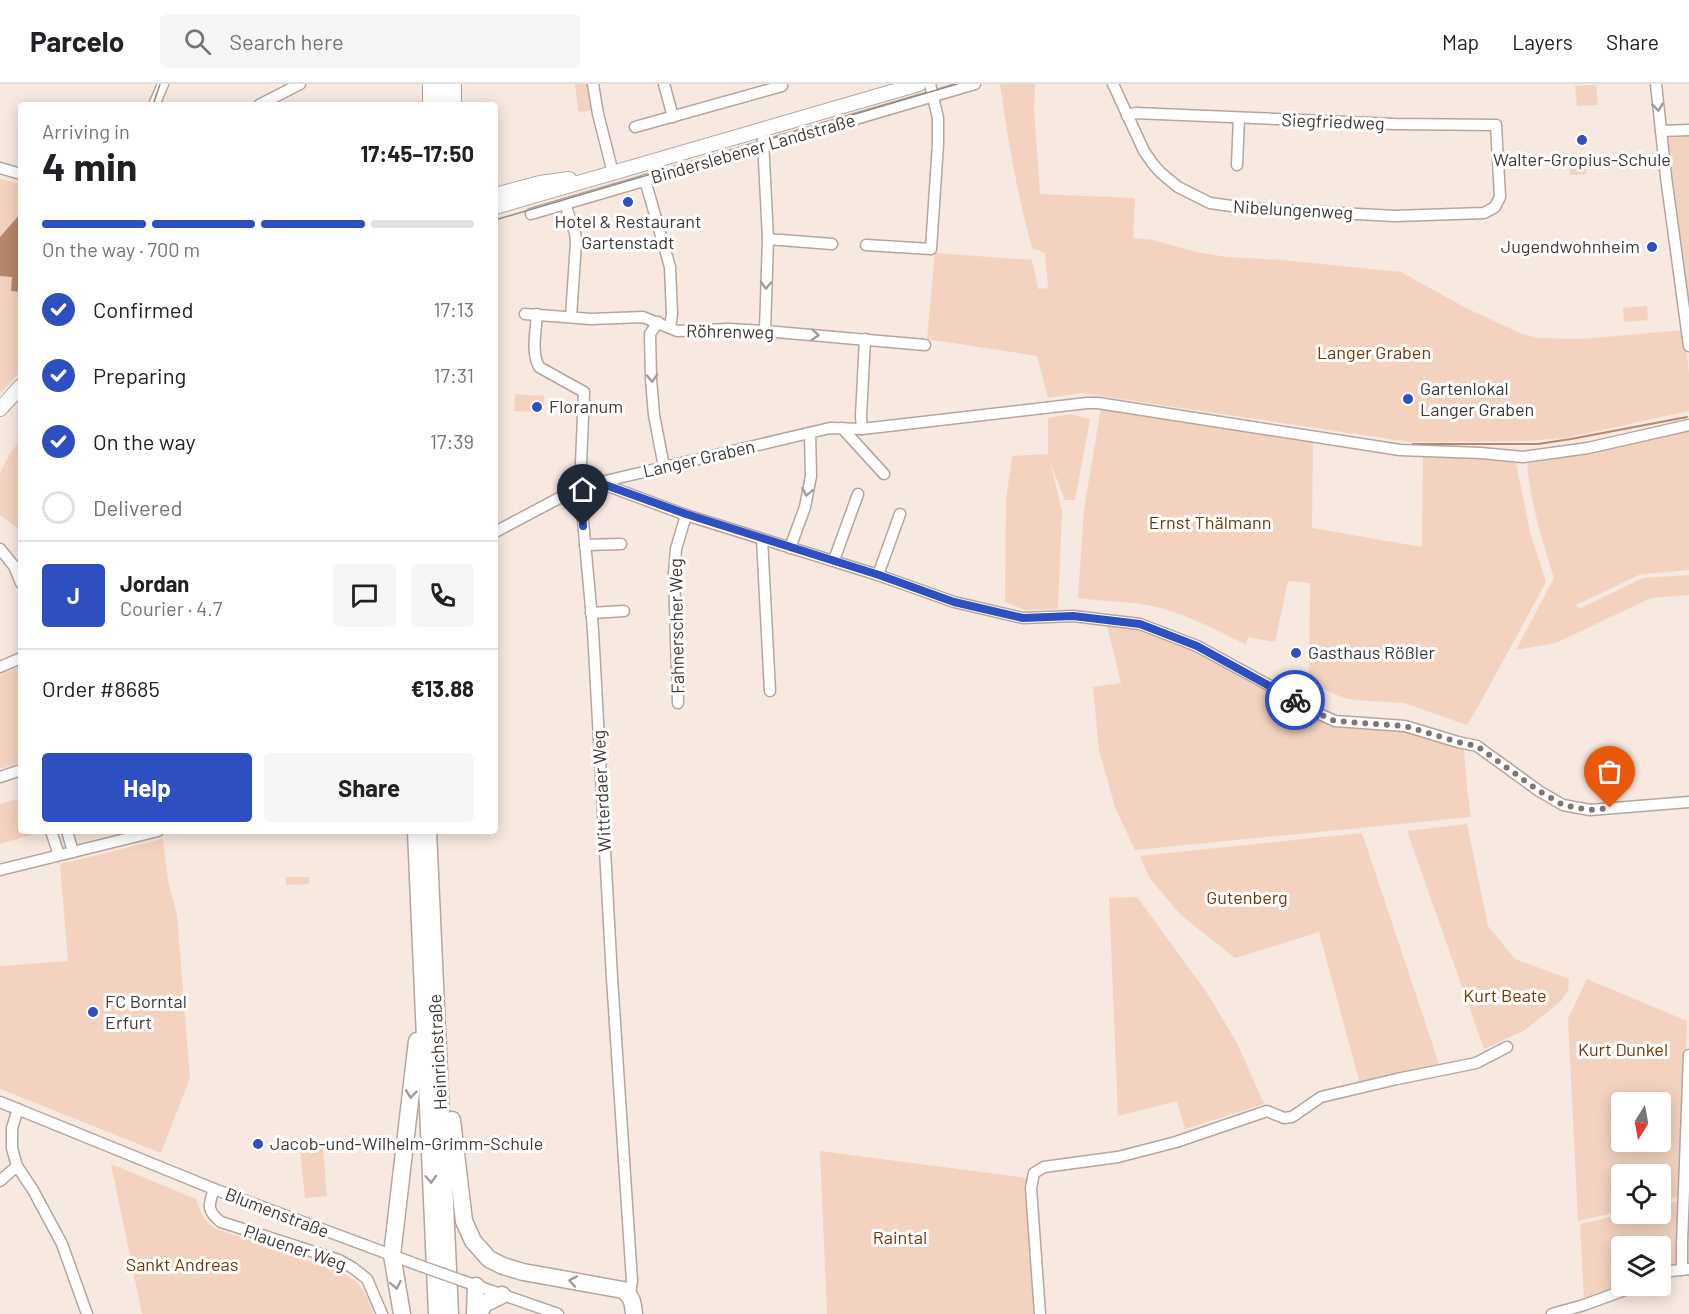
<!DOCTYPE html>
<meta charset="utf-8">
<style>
body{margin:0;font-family:Barlow,sans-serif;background:#f6f6f6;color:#202124;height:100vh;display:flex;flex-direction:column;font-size:22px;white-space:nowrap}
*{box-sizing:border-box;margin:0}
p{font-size:20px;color:#757577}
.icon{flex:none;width:33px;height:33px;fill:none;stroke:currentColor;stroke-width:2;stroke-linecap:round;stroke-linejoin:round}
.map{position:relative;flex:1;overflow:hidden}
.details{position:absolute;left:18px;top:18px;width:480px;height:732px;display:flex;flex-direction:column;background:#fff;border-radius:6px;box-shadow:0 3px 15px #0003}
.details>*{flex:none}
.needle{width:39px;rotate:191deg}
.buttons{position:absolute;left:1611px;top:1008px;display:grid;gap:12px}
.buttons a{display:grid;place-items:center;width:60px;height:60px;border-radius:6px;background:#fff;box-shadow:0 3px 15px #0003;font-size:30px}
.pin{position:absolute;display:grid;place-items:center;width:51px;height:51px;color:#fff;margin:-62px -26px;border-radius:50% 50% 50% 0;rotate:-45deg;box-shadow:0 0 6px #0007}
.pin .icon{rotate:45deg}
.courier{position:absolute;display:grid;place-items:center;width:60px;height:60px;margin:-30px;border:4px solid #2d4fbf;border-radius:50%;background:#fff;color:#222;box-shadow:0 2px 8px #0007}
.headline em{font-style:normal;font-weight:700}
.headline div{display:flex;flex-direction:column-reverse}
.headline{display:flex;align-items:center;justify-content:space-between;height:102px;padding:0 24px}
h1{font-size:39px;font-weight:700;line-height:45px}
.bar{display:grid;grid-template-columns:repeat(4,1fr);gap:9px 6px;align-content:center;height:72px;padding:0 24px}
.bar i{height:8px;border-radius:4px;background:#e0e0e0}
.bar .active{background:#2d4fbf}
.bar p{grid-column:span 4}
.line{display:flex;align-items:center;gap:15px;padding:0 24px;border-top:2px solid #e0e0e0}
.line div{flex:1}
.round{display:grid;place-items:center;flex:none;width:63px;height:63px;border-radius:6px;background:#f6f6f6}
ol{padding:0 24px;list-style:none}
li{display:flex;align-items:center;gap:18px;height:66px}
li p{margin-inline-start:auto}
li .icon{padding:6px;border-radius:50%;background:#2d4fbf;color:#fff;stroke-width:4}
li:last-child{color:#757577}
li i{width:33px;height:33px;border:3px solid #e0e0e0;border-radius:50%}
.cta{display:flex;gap:12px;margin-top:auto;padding:12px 24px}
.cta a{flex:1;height:69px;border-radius:6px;background:#2d4fbf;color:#fff;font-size:24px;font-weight:700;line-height:69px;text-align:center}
.cta a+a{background:#f6f6f6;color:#202124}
header{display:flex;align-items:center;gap:36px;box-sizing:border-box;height:84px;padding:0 30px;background:#fff;border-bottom:2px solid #e0e0e0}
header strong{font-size:28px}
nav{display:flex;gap:33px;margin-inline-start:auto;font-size:21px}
.search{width:420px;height:54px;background:#f6f6f6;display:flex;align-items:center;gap:15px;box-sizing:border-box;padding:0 21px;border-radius:6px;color:#757577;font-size:22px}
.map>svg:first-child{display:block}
.green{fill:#f4d2c0;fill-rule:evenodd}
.water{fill:#b7866b}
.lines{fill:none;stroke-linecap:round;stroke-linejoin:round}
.stream{stroke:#b7866b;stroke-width:2}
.minor-casing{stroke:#b4a69f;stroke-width:13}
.major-casing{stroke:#b4a69f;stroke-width:16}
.highway-casing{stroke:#b4a69f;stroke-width:19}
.minor{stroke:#fff;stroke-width:10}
.major{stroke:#fff;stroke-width:14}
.highway{stroke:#fff;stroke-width:16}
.tram{stroke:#948a84;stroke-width:1.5}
.minor-bridge-casing{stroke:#b4a69f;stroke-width:13;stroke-linecap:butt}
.minor-bridge{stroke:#fff;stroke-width:10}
.oneway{stroke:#9f9c9a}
.done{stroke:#7f7672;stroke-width:6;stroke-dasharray:0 10.8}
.route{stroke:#2d4fbf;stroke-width:8}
.poi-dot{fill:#2d4fbf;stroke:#fff;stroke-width:2}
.labels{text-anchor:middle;stroke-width:6;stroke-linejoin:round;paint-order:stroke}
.street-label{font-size:18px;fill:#3f3936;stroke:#fff}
.poi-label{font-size:18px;fill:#3f3936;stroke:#fff;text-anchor:start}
.park-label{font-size:18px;fill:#743609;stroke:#fff}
</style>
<header>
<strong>Parcelo</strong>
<div class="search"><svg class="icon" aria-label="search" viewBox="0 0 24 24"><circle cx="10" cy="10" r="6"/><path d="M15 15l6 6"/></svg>Search here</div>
<nav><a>Map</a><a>Layers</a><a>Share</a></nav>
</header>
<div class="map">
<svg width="1689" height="1230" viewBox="0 0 1689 1230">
<rect width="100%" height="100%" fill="#f7e8e0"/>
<g class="green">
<polygon points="575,0 589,0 592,26 580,28 578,26"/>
<path d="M1000,0h35l-1,25 6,85 95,4 -2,40 20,2 43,12 31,5 55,3 119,12 63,35 58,27 16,4 44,1 102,-9 5,44v37l-124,27 -40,3 -115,1 -329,-49 -33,5 -11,-42 -110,-17 8,-86 97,7 6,29 10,-1 -3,-35 -13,-5c-15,-54 -24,-108 -32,-164z"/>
<polygon points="1596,1 1598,21 1577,22 1575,2"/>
<polygon points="1689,52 1689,244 1665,54"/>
<polygon points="1585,74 1586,90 1570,91 1569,76"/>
<polygon points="0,95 21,100 21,287 0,310"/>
<polygon points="1647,222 1648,236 1624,238 1623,224"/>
<polygon points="515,310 544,312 543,329 514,327"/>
<path d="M1101,324l212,33 -1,87 110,19 1,-92 58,2 35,6 14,69 16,50 -67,123 -12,20 -63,-22 -49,-3 -11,-2 -30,-13 -5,-7 1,-95 -22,-2 -13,61 -27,-5 -2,8c-26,-14 -55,-28 -85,-37 -27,-7 -55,-6 -83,-10l6,-89z"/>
<polygon points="1071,330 1090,335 1075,416 1065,416 1050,378 1062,427 1058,525 1025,526 1005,518 1006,416 1012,372 1048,370 1048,334"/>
<path d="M1689,346v140l-48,4 -65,31 3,4 64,-31 46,-3v20l-38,3 -95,45 -40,7 38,-72c-12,-38 -24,-76 -27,-116l62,-10z"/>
<polygon points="21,355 21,447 0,431 0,390 9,371"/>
<polygon points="1107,542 1138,544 1199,568 1334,640 1397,644 1464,665 1467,704 1471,733 1135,766 1115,723 1099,666 1093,603 1121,599"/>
<polygon points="20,582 21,678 0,685 0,591"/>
<polygon points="21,714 21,747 32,747 33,751 0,760 0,720"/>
<polygon points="1467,740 1488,842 1515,875 1569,895 1568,907 1561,917 1525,946 1484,965 1407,747"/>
<polygon points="1362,749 1440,983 1360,1000 1319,848 1235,874 1181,831 1150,795 1140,772"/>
<polygon points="163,755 168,796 177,831 190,994 161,1069 0,1005 0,882 68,877 60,780"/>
<polygon points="286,793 309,793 310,797 308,800 286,801"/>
<polygon points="1137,813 1207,909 1237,959 1264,1020 1185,1045 1177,1017 1118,1032 1109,814"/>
<path d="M1587,895l100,42 -6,175 -20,5 -1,-27h-38l-1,37 -43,10 -10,-202zM1622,1018h38v40h-38z"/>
<polygon points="323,1064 327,1112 305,1114 300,1066"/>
<polygon points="820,1067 1028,1094 1037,1230 827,1230"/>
<path d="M111,1080l85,35 8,20 10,9 122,42c25,12 28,18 37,44h-231z"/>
<polygon points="1683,1116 1683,1132 1689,1132 1689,1195 1685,1183 1670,1180 1661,1185 1660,1162 1622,1162 1622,1202 1627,1202 1584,1216 1580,1140 1625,1130 1660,1130 1661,1121"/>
</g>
<polygon class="water" points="21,129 21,208 11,207 12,193 0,192 0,153"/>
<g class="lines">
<polyline class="stream" points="1413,360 1538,360 1571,355 1687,333"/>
<defs>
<g id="minor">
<polyline points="593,0 598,30 613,89"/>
<polyline points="664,0 673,33"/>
<polyline points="1113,0 1144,67 1153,80 1161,89 1178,103 1210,119 1246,124 1395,132 1484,129 1495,123 1500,113 1496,41 1395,40 1135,29 1127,32"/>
<polyline points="1656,0 1666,93 1689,262"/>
<polyline points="154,21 163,0"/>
<polyline points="259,21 300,0"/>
<polyline points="635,43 782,2"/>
<polyline points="1661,47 1689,46"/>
<polyline points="763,56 768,155 765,247"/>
<polyline points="1237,81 1239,34"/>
<polyline points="0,84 21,90"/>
<polyline points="645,96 670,183 672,230 670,243"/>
<polyline points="565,120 575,149 576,158 571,233"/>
<polyline points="531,130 975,0"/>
<polyline points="768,155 832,160"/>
<polyline points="866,161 931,165 938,60 938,34 930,0"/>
<polyline points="525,230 591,235 643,233 677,247 729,245 765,247 925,261"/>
<path d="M537,230c-1,16 -6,38 2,53l45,25 -4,95 13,143 19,348 20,303 -2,13"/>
<polyline points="658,238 650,250 651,295 654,331 664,383"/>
<polyline points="842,344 884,390"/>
<polyline points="862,345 861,332 865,255"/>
<polyline points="600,399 686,431 878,491 954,518 1023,534 1073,532 1140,540 1197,562 1276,605 1315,628 1335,637 1405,642 1458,658 1477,662 1539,707 1563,721 1590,726 1689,718"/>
<polyline points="495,448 580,403 830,344 862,345 1087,319 1098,319 1400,366 1481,369 1523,373 1588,364 1689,341"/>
<polyline points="762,455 770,607"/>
<polyline points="585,461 621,460"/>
<polyline points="790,464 805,423 811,392 810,349"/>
<polyline points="0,465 14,482 21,499"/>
<polyline points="834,476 858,410"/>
<polyline points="878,491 900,430"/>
<polyline points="591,529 624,527"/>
<polyline points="0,583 21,574"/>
<polyline points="678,619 674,490 676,465 686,431"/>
<polyline points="0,693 21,686"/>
<polyline points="51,747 59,771"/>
<polyline points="67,747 73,768"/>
<polyline points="0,786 158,747"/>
<polyline points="0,1018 214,1105 421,1182"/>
<polyline points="18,1025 12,1044 12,1064 17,1082 33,1106 62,1160 87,1230"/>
<polyline points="0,1097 17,1082"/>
<path d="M214,1105c-6,17 -7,22 7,33l118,38 14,8 14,11 15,35"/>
<polyline points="1682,1186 1682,1159 1689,971"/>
<polyline points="1660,1190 1671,1187 1689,1185"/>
<polyline points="463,1197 558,1230"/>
<polyline points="1040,1230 1031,1104 1034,1089 1044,1083 1118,1073 1176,1058 1267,1027 1284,1034 1292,1033 1321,1013 1397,995 1476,979 1507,963"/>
<polyline points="1552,1230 1584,1221 1636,1202"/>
</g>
<g id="major">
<polyline points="440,0 441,21"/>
<polyline points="454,0 454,21"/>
<polyline points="430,21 430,0"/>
<polyline points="495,111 540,99 569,95"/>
<polyline points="495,123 919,0"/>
<polyline points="0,325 21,302"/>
</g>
<g id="highway">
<polyline points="416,747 437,1230"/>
<polyline points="428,747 450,1230"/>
<path d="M452,1036l12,101 9,20 16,18 14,7 20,6 100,18c9,6 10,13 11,24"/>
<polyline points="402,1230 392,1171 417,957"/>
<polyline points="475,1230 476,1202"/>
<polyline points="479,1230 484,1220 502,1211"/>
</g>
</defs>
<use href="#minor" class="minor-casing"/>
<use href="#major" class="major-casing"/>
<use href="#highway" class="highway-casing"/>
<use href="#minor" class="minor"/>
<use href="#major" class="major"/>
<use href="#highway" class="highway"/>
<g class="tram">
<polyline points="153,21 160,0"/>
<polyline points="495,136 957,0"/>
</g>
<defs>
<polyline id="minor-bridge" points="421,1182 463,1197"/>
</defs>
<use href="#minor-bridge" class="minor-bridge-casing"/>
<use href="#minor-bridge" class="minor-bridge"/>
</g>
<defs><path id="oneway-chevron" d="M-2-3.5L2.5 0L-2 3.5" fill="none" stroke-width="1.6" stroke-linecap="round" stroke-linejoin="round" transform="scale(1.5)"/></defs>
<g class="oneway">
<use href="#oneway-chevron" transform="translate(1658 23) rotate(84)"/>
<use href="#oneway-chevron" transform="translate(766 201) rotate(92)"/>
<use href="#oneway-chevron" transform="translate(815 251) rotate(5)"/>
<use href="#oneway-chevron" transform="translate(652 294) rotate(87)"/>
<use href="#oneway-chevron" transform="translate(807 408) rotate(101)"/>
<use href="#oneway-chevron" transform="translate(411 1010) rotate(97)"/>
<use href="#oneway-chevron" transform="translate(431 1095) rotate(87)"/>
<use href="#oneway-chevron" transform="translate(573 1197) rotate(-170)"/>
<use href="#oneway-chevron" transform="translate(396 1201) rotate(79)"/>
</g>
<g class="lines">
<polyline class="done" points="1295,616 1315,628 1335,637 1405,642 1458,658 1477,662 1539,707 1563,721 1590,726 1610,724"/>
<polyline class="route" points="583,442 580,403 600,399 686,430 879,491 954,518 1023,534 1073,532 1140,540 1197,562 1295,616"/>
</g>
<g class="poi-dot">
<circle cx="1582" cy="56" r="6"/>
<circle cx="628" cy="118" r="6"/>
<circle cx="1652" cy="163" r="6"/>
<circle cx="1408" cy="315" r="6"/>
<circle cx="537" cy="323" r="6"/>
<circle cx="1296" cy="569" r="6"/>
<circle cx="93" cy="928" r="6"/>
<circle cx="258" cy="1060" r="6"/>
</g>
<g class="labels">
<g class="street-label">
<text transform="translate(1333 38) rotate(2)" y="6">Siegfriedweg</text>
<text transform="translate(753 65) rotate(-16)" y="6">Binderslebener Landstraße</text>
<text transform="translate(1293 126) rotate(3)" y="6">Nibelungenweg</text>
<text transform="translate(730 248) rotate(1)" y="6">Röhrenweg</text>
<text transform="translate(699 375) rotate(-13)" y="6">Langer Graben</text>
<text transform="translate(677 542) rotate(-91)" y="6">Fahnerscher Weg</text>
<text transform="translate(602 707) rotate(-93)" y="6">Witterdaer Weg</text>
<text transform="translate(438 968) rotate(-93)" y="6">Heinrichstraße</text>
<text transform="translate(277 1129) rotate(21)" y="6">Blumenstraße</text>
<text transform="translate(295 1164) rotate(19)" y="6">Plauener Weg</text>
</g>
<g class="poi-label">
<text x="1582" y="82" text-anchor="middle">Walter-Gropius-Schule</text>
<text x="628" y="144" text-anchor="middle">Hotel &amp; Restaurant<tspan x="628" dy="21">Gartenstadt</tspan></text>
<text x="1640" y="169" text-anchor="end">Jugendwohnheim</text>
<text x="1420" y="311">Gartenlokal<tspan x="1420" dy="21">Langer Graben</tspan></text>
<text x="549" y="329">Floranum</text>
<text x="1308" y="575">Gasthaus Rößler</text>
<text x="105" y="924">FC Borntal<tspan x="105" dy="21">Erfurt</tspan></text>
<text x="270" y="1066">Jacob-und-Wilhelm-Grimm-Schule</text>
</g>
<g class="park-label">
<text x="1374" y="275">Langer Graben</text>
<text x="1210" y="445">Ernst Thälmann</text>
<text x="1247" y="820">Gutenberg</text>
<text x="1505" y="918">Kurt Beate</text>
<text x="1623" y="972">Kurt Dunkel</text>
<text x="900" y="1160">Raintal</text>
<text x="182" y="1187">Sankt Andreas</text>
</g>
</g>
</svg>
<div class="buttons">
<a><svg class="needle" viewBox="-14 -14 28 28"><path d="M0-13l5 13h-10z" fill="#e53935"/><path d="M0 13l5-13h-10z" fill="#757577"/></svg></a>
<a><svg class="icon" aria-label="locate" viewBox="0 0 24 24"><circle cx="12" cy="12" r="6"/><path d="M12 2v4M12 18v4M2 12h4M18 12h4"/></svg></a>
<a><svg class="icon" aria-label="layers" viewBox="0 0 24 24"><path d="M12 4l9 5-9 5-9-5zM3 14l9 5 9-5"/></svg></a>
</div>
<div class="pin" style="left:1610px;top:724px;background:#ea580c"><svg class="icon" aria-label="bag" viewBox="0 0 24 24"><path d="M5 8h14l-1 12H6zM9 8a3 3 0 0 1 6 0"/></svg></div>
<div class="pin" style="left:583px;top:442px;background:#1f2937"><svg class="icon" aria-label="home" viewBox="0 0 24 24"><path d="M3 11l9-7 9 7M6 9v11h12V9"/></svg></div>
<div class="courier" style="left:1295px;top:616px"><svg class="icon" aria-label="bike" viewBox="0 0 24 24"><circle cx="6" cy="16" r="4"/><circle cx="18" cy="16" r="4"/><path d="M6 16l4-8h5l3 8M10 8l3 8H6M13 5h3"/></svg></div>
<section class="details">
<div class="headline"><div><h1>4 min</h1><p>Arriving in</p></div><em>17:45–17:50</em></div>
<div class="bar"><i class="active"></i><i class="active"></i><i class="active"></i><i></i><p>On the way · 700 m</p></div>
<ol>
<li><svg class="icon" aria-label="check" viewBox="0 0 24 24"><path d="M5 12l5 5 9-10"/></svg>Confirmed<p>17:13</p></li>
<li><svg class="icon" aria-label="check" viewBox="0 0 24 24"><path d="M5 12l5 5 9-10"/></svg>Preparing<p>17:31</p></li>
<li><svg class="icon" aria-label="check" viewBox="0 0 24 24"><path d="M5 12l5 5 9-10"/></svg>On the way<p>17:39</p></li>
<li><i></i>Delivered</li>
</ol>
<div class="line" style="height:108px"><b class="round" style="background:#2d4fbf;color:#fff">J</b><div><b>Jordan</b><p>Courier · 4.7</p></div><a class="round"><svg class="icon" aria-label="chat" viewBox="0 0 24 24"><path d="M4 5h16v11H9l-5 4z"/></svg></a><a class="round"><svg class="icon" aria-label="phone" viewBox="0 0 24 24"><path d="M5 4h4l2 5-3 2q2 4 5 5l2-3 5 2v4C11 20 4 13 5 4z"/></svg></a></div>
<div class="line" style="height:78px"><div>Order #8685</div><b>€13.88</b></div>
<div class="cta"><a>Help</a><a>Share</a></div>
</section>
</div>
